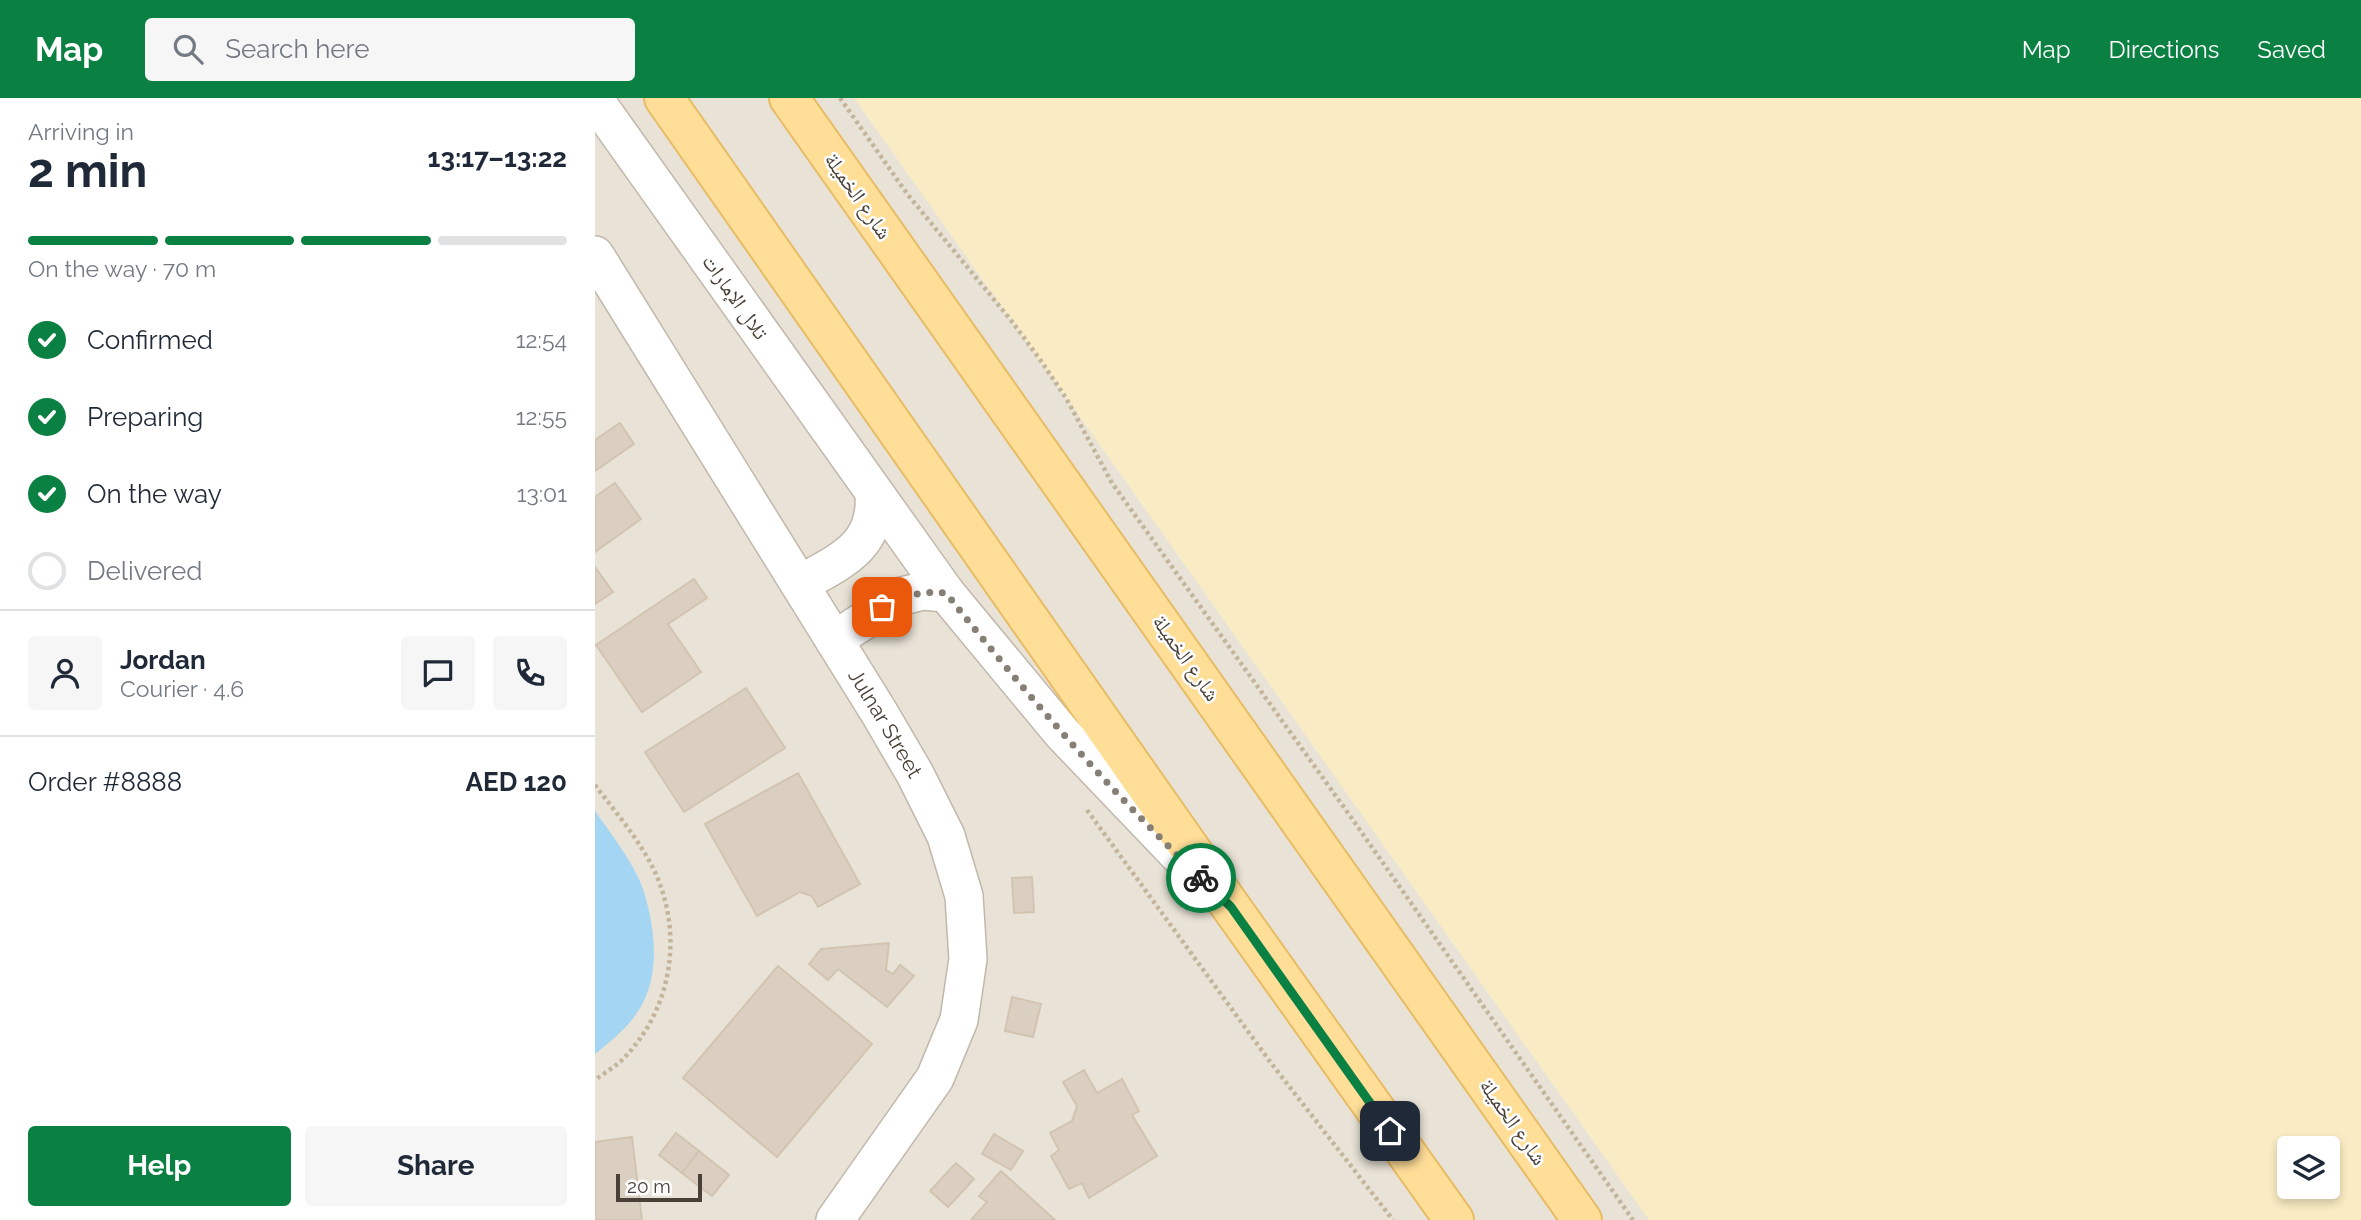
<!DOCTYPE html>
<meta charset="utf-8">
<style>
body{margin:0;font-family:Raleway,"Noto Naskh Arabic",sans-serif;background:#f6f6f7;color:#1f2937;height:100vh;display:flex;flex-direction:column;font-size:26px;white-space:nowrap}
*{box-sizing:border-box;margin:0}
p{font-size:23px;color:#747a83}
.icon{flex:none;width:38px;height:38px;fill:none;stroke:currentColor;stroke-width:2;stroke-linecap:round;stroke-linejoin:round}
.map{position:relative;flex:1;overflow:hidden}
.side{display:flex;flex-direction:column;background:#fff;width:595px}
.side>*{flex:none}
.tools{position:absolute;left:1682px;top:1038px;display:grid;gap:14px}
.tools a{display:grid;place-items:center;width:63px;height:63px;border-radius:7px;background:#fff;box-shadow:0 4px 10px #0003;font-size:35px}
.scale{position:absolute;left:21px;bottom:18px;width:86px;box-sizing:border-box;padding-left:7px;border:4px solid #494137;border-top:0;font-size:19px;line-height:24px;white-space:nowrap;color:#494137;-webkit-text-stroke:5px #fff;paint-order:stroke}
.pin{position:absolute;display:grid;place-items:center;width:60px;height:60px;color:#fff;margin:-30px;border-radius:14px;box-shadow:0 4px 10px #0006}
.courier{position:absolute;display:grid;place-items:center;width:70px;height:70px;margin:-35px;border:5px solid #0b8043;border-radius:50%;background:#fff;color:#222;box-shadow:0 2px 9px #0007}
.headline em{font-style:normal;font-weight:700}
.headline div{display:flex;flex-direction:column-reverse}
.headline{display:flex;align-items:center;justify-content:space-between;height:119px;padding:0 28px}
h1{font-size:46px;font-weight:700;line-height:52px}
.bar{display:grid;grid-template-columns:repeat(4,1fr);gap:10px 7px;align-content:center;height:84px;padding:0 28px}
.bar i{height:9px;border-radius:5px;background:#e0e1e3}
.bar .selected{background:#0b8043}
.bar p{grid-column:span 4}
.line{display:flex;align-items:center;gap:18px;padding:0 28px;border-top:2px solid #e0e1e3}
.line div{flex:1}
.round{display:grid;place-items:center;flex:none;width:74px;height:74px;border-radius:7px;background:#f6f6f7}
ol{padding:0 28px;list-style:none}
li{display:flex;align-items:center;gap:21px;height:77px}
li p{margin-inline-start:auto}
li .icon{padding:7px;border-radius:50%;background:#0b8043;color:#fff;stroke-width:4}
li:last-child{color:#747a83}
li i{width:38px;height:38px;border:4px solid #e0e1e3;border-radius:50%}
.button{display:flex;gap:14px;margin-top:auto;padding:14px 28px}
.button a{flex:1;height:80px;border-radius:7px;background:#0b8043;color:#fff;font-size:28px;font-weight:700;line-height:80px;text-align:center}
.button a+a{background:#f6f6f7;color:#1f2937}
header{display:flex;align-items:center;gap:42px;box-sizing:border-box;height:98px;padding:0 35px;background:#0b8043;color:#fff}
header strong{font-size:33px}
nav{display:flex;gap:38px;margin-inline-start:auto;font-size:24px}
.search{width:490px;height:63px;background:#f6f6f7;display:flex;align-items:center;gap:18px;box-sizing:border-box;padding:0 24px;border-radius:7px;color:#747a83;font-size:26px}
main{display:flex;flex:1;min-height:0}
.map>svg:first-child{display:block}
.residential{fill:#e9e3d7;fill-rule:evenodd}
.sand{fill:#f9ecc4;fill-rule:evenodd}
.water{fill:#a4d5f3}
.building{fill:#dacfc1;stroke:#d2c4b1;stroke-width:2}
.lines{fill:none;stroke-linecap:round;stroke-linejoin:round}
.minor-casing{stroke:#c1b8ab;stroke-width:40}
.major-casing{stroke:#e8bc64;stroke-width:42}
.path{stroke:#c3b49c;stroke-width:4.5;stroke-dasharray:3.5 3.5;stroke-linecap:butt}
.minor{stroke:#fff;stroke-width:37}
.major{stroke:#ffde98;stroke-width:38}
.done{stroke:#857f75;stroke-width:7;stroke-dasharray:0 12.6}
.route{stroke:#0b8043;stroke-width:9}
.labels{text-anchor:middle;stroke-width:5;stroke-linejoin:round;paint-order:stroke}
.street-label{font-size:21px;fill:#494137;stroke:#fff}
</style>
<header>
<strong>Map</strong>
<div class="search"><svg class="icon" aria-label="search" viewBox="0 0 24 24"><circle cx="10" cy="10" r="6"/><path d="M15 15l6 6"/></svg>Search here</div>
<nav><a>Map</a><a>Directions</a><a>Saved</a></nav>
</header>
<main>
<section class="side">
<div class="headline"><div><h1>2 min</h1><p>Arriving in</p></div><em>13:17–13:22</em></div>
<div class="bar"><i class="selected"></i><i class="selected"></i><i class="selected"></i><i></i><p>On the way · 70 m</p></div>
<ol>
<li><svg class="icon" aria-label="check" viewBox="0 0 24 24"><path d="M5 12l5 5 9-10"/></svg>Confirmed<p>12:54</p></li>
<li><svg class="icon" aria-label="check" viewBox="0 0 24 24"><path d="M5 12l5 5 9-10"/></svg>Preparing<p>12:55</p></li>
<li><svg class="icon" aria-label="check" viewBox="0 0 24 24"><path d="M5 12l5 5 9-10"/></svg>On the way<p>13:01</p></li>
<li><i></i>Delivered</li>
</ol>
<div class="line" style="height:126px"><a class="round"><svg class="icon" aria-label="person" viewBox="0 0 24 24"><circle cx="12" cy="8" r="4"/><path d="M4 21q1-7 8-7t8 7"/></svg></a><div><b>Jordan</b><p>Courier · 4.6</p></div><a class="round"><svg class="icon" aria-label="chat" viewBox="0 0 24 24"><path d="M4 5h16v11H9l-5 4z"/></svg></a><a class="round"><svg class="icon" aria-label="phone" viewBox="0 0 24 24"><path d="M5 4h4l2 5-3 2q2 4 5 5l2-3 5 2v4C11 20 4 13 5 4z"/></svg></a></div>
<div class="line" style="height:91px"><div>Order #8888</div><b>AED 120</b></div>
<div class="button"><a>Help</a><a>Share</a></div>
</section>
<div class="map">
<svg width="1766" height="1122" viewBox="0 0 1766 1122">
<rect width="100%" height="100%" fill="#f5f1e9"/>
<path class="residential" d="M0,0h1766v1122h-1766zM1694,1050h38v38h-38z"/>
<path class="sand" d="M259,0h1507v1122h-712zM1694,1050h38v38h-38z"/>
<path class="water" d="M0,713c15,21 40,54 48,78 12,38 18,84 -3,119 -11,19 -29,33 -45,46z"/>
<g class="building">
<polygon points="25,325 39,346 0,373 0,342"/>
<polygon points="20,385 46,421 0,454 0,399"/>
<polygon points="0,469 18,494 0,506"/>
<polygon points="99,481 112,500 73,526 106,574 47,614 1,547"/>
<polygon points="151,590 190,650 89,714 50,654"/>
<polygon points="203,675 265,786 223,809 217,798 205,794 162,818 110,726"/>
<polygon points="437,779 439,814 419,815 417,780"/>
<polygon points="294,845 291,872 298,876 305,867 319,878 292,909 243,871 233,882 214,866 226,851"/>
<polygon points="183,868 277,946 182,1059 88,980"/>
<polygon points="417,899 446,906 438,939 410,933"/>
<polygon points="489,972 502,995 527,981 544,1013 537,1017 562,1058 494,1100 487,1085 474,1091 456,1058 464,1052 455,1035 477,1023 482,1008 468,984"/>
<polygon points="81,1035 104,1053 87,1075 64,1057"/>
<polygon points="399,1036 428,1053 416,1072 387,1056"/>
<polygon points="37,1039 47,1122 0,1122 0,1044"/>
<polygon points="104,1053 134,1077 117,1098 87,1075"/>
<polygon points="361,1065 379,1081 353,1109 335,1093"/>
<polygon points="406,1073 460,1122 376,1122 392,1104 384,1098"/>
</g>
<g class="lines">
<defs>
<g id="minor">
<polyline points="0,2 351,495 467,635 597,771"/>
<path id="s1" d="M0,157l285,459 35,60 31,62 18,60 4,63 -9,61 -24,58 -100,142"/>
<path d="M205,486c40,-23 78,-37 74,-90"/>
<polyline points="239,542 307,498 328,493 351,495"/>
</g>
<g id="major">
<polyline points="69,0 636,809 859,1122"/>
<polyline points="194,0 987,1122"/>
</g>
</defs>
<use href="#minor" class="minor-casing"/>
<use href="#major" class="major-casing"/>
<g class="path">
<polyline points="245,0 313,97 415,221 444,260 471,300 517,385 753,715 1038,1122"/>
<path d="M0,687c19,25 41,51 56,79 34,65 23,145 -30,197 -8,7 -18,13 -26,19"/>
<polyline points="492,712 676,965 798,1122"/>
</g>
<use href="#minor" class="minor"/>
<use href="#major" class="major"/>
</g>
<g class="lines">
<path class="done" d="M287,509c22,-12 39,-16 64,-14 79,100 163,197 255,285"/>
<polyline class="route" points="606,780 636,809 795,1033"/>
</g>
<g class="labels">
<g class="street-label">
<text transform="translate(263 98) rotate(55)" y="7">شارع الخميلة</text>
<text transform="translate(140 199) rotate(55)" y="7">تلال الإمارات</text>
<text transform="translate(591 560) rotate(55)" y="7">شارع الخميلة</text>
<text dy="7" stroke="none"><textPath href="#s1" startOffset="551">Julnar Street</textPath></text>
<text transform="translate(918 1024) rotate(55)" y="7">شارع الخميلة</text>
</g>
</g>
</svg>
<div class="tools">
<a><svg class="icon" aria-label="layers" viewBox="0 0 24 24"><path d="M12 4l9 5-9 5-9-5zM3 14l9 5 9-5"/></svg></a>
</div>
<div class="scale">20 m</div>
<div class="pin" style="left:287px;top:509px;background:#ea580c"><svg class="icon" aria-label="bag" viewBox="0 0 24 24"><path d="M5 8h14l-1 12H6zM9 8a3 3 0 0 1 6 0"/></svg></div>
<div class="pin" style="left:795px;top:1033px;background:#1f2937"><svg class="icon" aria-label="home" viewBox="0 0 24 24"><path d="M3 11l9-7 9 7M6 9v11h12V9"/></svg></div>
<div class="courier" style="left:606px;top:780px"><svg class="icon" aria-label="bike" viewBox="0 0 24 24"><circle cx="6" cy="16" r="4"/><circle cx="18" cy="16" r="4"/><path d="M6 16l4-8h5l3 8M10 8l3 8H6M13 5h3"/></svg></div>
</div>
</main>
